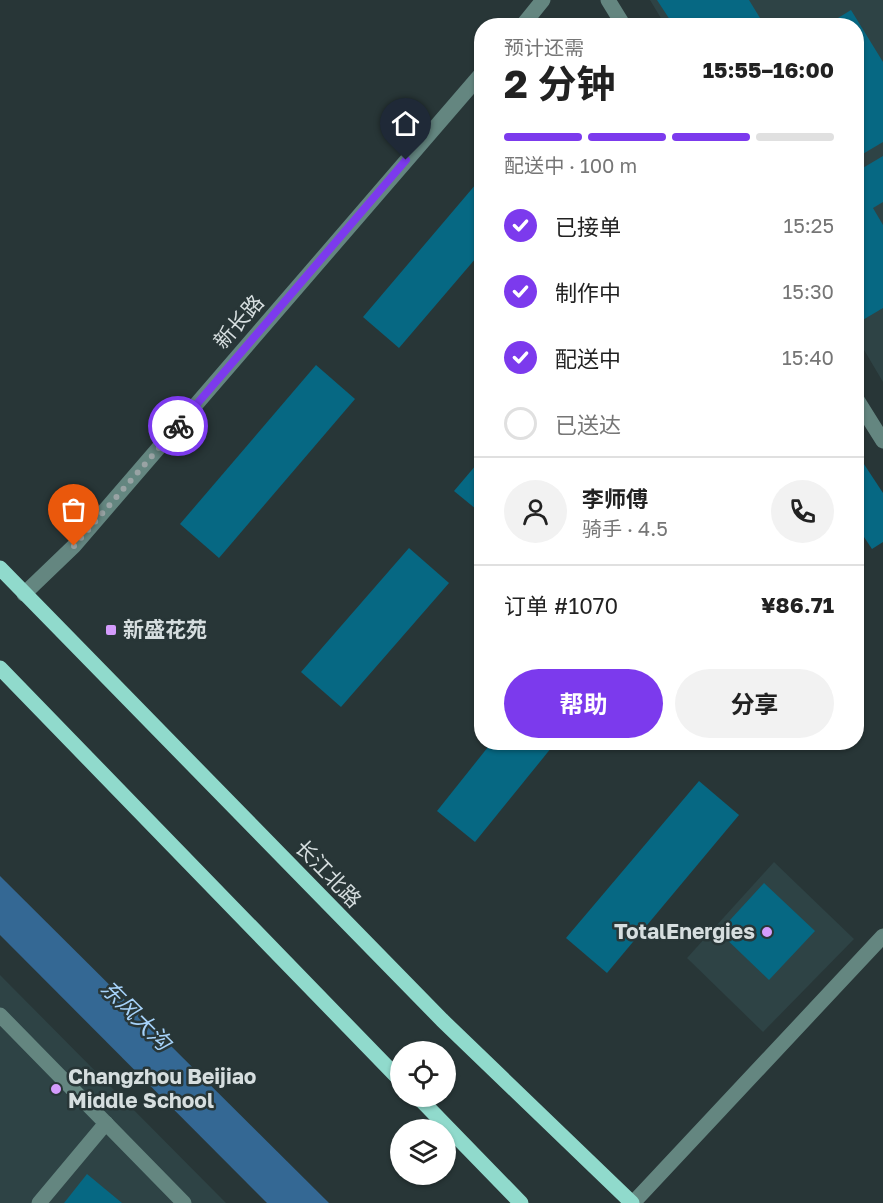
<!DOCTYPE html>
<html lang="zh">
<meta charset="utf-8">
<style>
body{margin:0;font-family:"Golos Text","Noto Sans SC",sans-serif;background:#f2f2f2;color:#222;height:100vh;display:flex;flex-direction:column;font-size:22px;white-space:nowrap}
*{box-sizing:border-box;margin:0}
p{font-size:20px;color:#767676}
.icon{flex:none;width:33px;height:33px;fill:none;stroke:currentColor;stroke-width:2;stroke-linecap:round;stroke-linejoin:round}
.map{position:relative;flex:1;overflow:hidden}
.drawer{position:absolute;left:474px;top:18px;width:390px;height:732px;display:flex;flex-direction:column;background:#fff;border-radius:24px;box-shadow:0 2px 4px #0004}
.drawer>*{flex:none}
.fabs{position:absolute;left:390px;top:1041px;display:grid;gap:12px}
.fabs a{display:grid;place-items:center;width:66px;height:66px;border-radius:50%;background:#fff;box-shadow:0 2px 4px #0004;font-size:30px}
.pin{position:absolute;display:grid;place-items:center;width:51px;height:51px;color:#fff;margin:-62px -26px;border-radius:50% 50% 50% 0;rotate:-45deg;box-shadow:0 0 6px #0007}
.pin .icon{rotate:45deg}
.courier{position:absolute;display:grid;place-items:center;width:60px;height:60px;margin:-30px;border:4px solid #7c3aed;border-radius:50%;background:#fff;color:#222;box-shadow:0 2px 8px #0007}
.headline em{font-style:normal;font-weight:700}
.headline div{display:flex;flex-direction:column-reverse}
.headline{display:flex;align-items:center;justify-content:space-between;height:102px;padding:0 30px}
h1{font-size:39px;font-weight:700;line-height:45px}
.bar{display:grid;grid-template-columns:repeat(4,1fr);gap:9px 6px;align-content:center;height:72px;padding:0 30px}
.bar i{height:8px;border-radius:4px;background:#e0e0e0}
.bar .selected{background:#7c3aed}
.bar p{grid-column:span 4}
.line{display:flex;align-items:center;gap:15px;padding:0 30px;border-top:2px solid #e0e0e0}
.line div{flex:1}
.round{display:grid;place-items:center;flex:none;width:63px;height:63px;border-radius:32px;background:#f2f2f2}
ol{padding:0 30px;list-style:none}
li{display:flex;align-items:center;gap:18px;height:66px}
li p{margin-inline-start:auto}
li .icon{padding:6px;border-radius:50%;background:#7c3aed;color:#fff;stroke-width:4}
li:last-child{color:#767676}
li i{width:33px;height:33px;border:3px solid #e0e0e0;border-radius:50%}
.button{display:flex;gap:12px;margin-top:auto;padding:12px 30px}
.button a{flex:1;height:69px;border-radius:36px;background:#7c3aed;color:#fff;font-size:24px;font-weight:700;line-height:69px;text-align:center}
.button a+a{background:#f2f2f2;color:#222}
.map>svg:first-child{display:block}
.built{fill:#2e4345}
.water{fill:#346894}
.building{fill:#066883}
.lines{fill:none;stroke-linecap:round;stroke-linejoin:round}
.minor{stroke:#648680;stroke-width:15}
.major{stroke:#90dacc;stroke-width:15}
.done{stroke:#99a3a4;stroke-width:6;stroke-dasharray:0 10.8}
.route{stroke:#7c3aed;stroke-width:8}
.poi-dot{fill:#d49cfc;stroke:#283637;stroke-width:2}
.labels{text-anchor:middle;stroke-width:5;stroke-linejoin:round;paint-order:stroke}
.street-label{font-size:21px;fill:#d6dedf;stroke:#283637}
.poi-label{font-size:21px;font-weight:bold;fill:#d6dedf;stroke:#283637;text-anchor:start}
.water-label{font-size:22px;font-style:italic;fill:#a7d3fa;stroke:#283637}
</style>
<div class="map">
<svg width="883" height="1203" viewBox="0 0 883 1203">
<rect width="100%" height="100%" fill="#283637"/>
<g class="built">
<polygon points="650,0 883,0 883,382 857,338 856,26 665,25"/>
<polygon points="774,862 854,939 763,1032 687,958"/>
<polygon points="0,975 226,1203 0,1203"/>
</g>
<polygon class="water" points="0,876 329,1203 267,1203 0,935"/>
<g class="building">
<polygon points="657,0 749,0 760,18 749,26 674,26"/>
<polygon points="851,10 883,62 883,142 856,158 856,26 825,26"/>
<polygon points="883,156 883,202 873,208 883,225 883,308 856,324 856,172"/>
<polygon points="482,177 482,251 399,348 363,317"/>
<polygon points="316,365 355,399 219,558 180,524"/>
<polygon points="856,452 883,493 883,542 872,549 856,525"/>
<polygon points="482,458 482,514 454,491"/>
<polygon points="409,548 449,583 341,707 301,672"/>
<polygon points="492,742 556,742 475,842 437,811"/>
<polygon points="699,781 739,815 607,973 566,938"/>
<polygon points="764,883 815,931 769,980 719,932"/>
<polygon points="87,1174 122,1203 64,1203"/>
</g>
<g class="lines">
<g class="minor">
<polyline points="608,0 624,26"/>
<polyline points="522,26 543,0"/>
<polyline points="856,398 883,441"/>
<polyline points="24,594 74,546 482,73"/>
<polyline points="0,1015 184,1203"/>
<polyline points="39,1203 106,1123"/>
<polyline points="633,1203 883,936"/>
</g>
<g class="major">
<polyline points="0,568 442,1020 632,1203"/>
<polyline points="0,668 400,1080"/>
<polyline points="417,1096 521,1203"/>
</g>
</g>
<g class="lines">
<polyline class="done" points="74,546 178,426"/>
<polyline class="route" points="178,426 406,160"/>
</g>
<g class="poi-dot">
<rect x="105" y="624" width="12" height="12" rx="3"/>
<circle cx="767" cy="932" r="6"/>
<circle cx="56" cy="1089" r="6"/>
</g>
<g class="labels">
<g class="street-label">
<text transform="translate(239 322) rotate(-49)" y="7">新长路</text>
<text transform="translate(328 874) rotate(46)" y="7">长江北路</text>
</g>
<g class="poi-label">
<text x="123" y="637">新盛花苑</text>
<text x="755" y="939" text-anchor="end">TotalEnergies</text>
<text x="68" y="1084">Changzhou Beijiao<tspan x="68" dy="24">Middle School</tspan></text>
</g>
<g class="water-label">
<text transform="translate(136 1015) rotate(45)" y="8">东风大沟</text>
</g>
</g>
</svg>
<div class="fabs">
<a><svg class="icon" aria-label="locate" viewBox="0 0 24 24"><circle cx="12" cy="12" r="6"/><path d="M12 2v4M12 18v4M2 12h4M18 12h4"/></svg></a>
<a><svg class="icon" aria-label="layers" viewBox="0 0 24 24"><path d="M12 4l9 5-9 5-9-5zM3 14l9 5 9-5"/></svg></a>
</div>
<div class="pin" style="left:74px;top:546px;background:#ea580c"><svg class="icon" aria-label="bag" viewBox="0 0 24 24"><path d="M5 8h14l-1 12H6zM9 8a3 3 0 0 1 6 0"/></svg></div>
<div class="pin" style="left:406px;top:160px;background:#1f2937"><svg class="icon" aria-label="home" viewBox="0 0 24 24"><path d="M3 11l9-7 9 7M6 9v11h12V9"/></svg></div>
<div class="courier" style="left:178px;top:426px"><svg class="icon" aria-label="bike" viewBox="0 0 24 24"><circle cx="6" cy="16" r="4"/><circle cx="18" cy="16" r="4"/><path d="M6 16l4-8h5l3 8M10 8l3 8H6M13 5h3"/></svg></div>
<section class="drawer">
<div class="headline"><div><h1>2 分钟</h1><p>预计还需</p></div><em>15:55–16:00</em></div>
<div class="bar"><i class="selected"></i><i class="selected"></i><i class="selected"></i><i></i><p>配送中 · 100 m</p></div>
<ol>
<li><svg class="icon" aria-label="check" viewBox="0 0 24 24"><path d="M5 12l5 5 9-10"/></svg>已接单<p>15:25</p></li>
<li><svg class="icon" aria-label="check" viewBox="0 0 24 24"><path d="M5 12l5 5 9-10"/></svg>制作中<p>15:30</p></li>
<li><svg class="icon" aria-label="check" viewBox="0 0 24 24"><path d="M5 12l5 5 9-10"/></svg>配送中<p>15:40</p></li>
<li><i></i>已送达</li>
</ol>
<div class="line" style="height:108px"><a class="round"><svg class="icon" aria-label="person" viewBox="0 0 24 24"><circle cx="12" cy="8" r="4"/><path d="M4 21q1-7 8-7t8 7"/></svg></a><div><b>李师傅</b><p>骑手 · 4.5</p></div><a class="round"><svg class="icon" aria-label="phone" viewBox="0 0 24 24"><path d="M5 4h4l2 5-3 2q2 4 5 5l2-3 5 2v4C11 20 4 13 5 4z"/></svg></a></div>
<div class="line" style="height:78px"><div>订单 #1070</div><b>¥86.71</b></div>
<div class="button"><a>帮助</a><a>分享</a></div>
</section>
</div>
